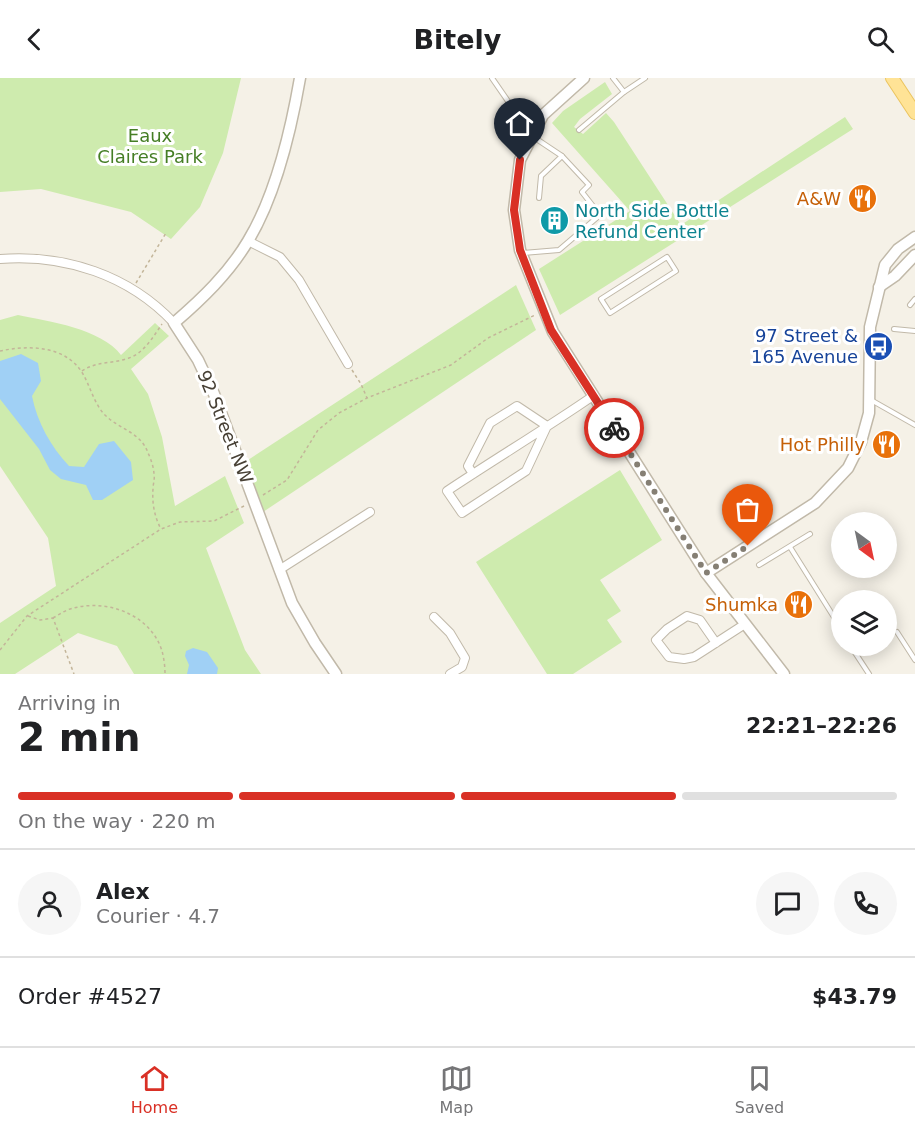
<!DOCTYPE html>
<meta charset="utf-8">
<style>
body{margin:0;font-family:"DejaVu Sans",sans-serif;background:#f6f6f6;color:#202124;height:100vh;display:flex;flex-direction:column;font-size:22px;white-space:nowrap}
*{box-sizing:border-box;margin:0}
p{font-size:20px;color:#757577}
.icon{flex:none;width:33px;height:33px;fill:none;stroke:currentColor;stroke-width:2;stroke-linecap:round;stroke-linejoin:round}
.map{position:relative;height:596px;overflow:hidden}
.drawer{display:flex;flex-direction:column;background:#fff;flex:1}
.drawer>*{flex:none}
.needle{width:39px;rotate:147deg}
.controls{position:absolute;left:831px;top:434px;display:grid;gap:12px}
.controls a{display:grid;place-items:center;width:66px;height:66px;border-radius:50%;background:#fff;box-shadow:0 3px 15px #0003;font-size:30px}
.pin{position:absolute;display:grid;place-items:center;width:51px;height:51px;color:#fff;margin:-62px -26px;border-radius:50% 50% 50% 0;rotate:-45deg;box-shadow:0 0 6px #0007}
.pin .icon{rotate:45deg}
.courier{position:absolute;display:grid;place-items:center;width:60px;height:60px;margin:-30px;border:4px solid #d93025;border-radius:50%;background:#fff;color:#222;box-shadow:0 2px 8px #0007}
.summary em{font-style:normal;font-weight:700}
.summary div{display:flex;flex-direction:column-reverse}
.summary{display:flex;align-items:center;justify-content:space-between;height:102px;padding:0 18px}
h1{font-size:39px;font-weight:700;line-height:45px}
.bar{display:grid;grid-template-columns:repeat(4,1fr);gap:9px 6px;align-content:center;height:72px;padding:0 18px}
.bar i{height:8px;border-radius:4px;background:#e0e0e0}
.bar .current{background:#d93025}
.bar p{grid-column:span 4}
.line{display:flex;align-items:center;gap:15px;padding:0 18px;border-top:2px solid #e0e0e0}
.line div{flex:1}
.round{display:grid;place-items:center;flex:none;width:63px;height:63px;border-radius:32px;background:#f6f6f6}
header{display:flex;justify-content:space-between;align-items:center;height:78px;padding:0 18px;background:#fff;font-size:27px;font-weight:700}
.tabs{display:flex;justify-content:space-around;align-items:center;height:84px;border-top:2px solid #e0e0e0;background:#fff;font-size:16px;color:#757577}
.tabs a{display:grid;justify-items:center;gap:3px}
.tabs .current{color:#d93025}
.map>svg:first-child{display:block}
.green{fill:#ceebae}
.water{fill:#a0d0f5}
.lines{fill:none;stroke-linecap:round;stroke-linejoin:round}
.service-casing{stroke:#c1b9a9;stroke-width:6}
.minor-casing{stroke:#c1b9a9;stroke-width:10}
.tertiary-casing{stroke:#c1b9a9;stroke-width:13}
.primary-casing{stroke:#ebc45f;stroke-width:14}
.path{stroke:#c3b599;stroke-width:1.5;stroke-dasharray:3 3;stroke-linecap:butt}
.service{stroke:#fff;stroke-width:4}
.minor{stroke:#fff;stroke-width:8}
.tertiary{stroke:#fff;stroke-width:10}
.primary{stroke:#ffe396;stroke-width:12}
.done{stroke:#857f74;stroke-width:6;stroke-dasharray:0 10.8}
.route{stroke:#d93025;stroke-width:8}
.labels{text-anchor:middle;stroke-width:6;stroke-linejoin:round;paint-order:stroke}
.park-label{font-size:18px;fill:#457e25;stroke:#fff}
.food-label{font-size:18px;fill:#c56008;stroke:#fff;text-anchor:end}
.culture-label{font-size:18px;fill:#0d838f;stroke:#fff;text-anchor:start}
.transit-label{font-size:18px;fill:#164399;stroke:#fff;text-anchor:end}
.street-label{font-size:18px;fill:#484136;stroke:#fff}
</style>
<header><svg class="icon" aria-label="back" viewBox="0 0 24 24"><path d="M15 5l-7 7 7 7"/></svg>Bitely<svg class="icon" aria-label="search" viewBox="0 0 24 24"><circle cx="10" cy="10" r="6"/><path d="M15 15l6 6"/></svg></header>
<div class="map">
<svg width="915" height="596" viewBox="0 0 915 596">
<rect width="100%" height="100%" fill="#f5f1e7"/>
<g class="green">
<polygon points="0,0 241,0 223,75 200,129 171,161 131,134 41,111 0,114"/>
<polygon points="605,4 612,16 580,41 574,49 583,56 606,35 614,44 681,147 845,39 853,51 560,237 539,191 630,133 552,45 563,33"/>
<polygon points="516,207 536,252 263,434 245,384"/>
<path d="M18,237c30,6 84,14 103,40l34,-32 14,13 -38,33 17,25 14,43 13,69 50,-30 19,47 -38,25 39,102 16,24h-127l-17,-28 -39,-13 -63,41h-15v-51l56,-37 -8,-48 -48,-72v-146z"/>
<polygon points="620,392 662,462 600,502 621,533 607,542 622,564 573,596 547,596 476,484"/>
</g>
<g class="water">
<path d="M21,276l17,9 3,18 -9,15c5,26 19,51 37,70l15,1 15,-23 15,-3 17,21 2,18 -31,20h-9l-7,-15 -25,-6 -11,-9 -11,-21 -39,-50v-38z"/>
<polygon points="193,570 207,574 218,590 217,596 187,596 189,587 185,578 186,573"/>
</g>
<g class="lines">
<defs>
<g id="service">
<polyline points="492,0 532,58 562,78 589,107 582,114 600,137 559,172 523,175"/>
<polyline points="613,0 624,14"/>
<polyline points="579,52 624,14 645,0"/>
<polyline points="539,120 541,98 562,78"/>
<polygon points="667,179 676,193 610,235 601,221"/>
<polyline points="910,227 915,221"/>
<polyline points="894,251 915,253"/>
<polyline points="871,322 915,347"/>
<polyline points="790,469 842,552"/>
<polyline points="759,487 810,456"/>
<polyline points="897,554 915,582"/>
<polyline points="850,567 869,596"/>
</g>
<g id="minor">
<polyline points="248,163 280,179 299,202 348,286"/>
<path d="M0,181c65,-5 129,16 174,64"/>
<path d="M473,396l-5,-8 22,-43 27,-17 30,20 -21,45 -64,42 -15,-22c48,-32 98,-62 146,-95"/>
<polyline points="279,492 370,434"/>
<polyline points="434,539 450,555 465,580 462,589 450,596"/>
<polyline points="716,565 700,542 687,538 667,551 656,562 669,579 684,581 694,579 745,546"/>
</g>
<g id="tertiary">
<path d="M300,0c-9,52 -24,117 -52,163 -19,32 -46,58 -74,82l24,37 16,34 78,209 23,40 21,31"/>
<polyline points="584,0 543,37 520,82 514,132 520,172 553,254 706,495 784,596"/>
<polyline points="879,209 895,198 915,177"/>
<polyline points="706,495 815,425 848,390 861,364 869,335 870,249 885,187 898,171 915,159"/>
</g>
<polyline id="primary" points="892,0 915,35"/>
</defs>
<use href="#service" class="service-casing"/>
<use href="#minor" class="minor-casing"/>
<use href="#tertiary" class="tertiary-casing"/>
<use href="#primary" class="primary-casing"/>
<g class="path">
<polyline points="136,205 166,155"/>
<path d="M0,273c28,-6 66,-6 83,23 7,12 11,29 21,40 14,15 37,18 44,39 3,6 6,15 6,22 1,4 -1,9 -1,14 -1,13 1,27 8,40"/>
<polyline points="352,292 361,306 367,320"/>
<path d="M82,293c14,-10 31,-7 47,-13 15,-5 24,-21 33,-34"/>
<polyline points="263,417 287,402 318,352 339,335 367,320 451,287 488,260 535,237"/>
<polyline points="28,538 40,542 53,540 74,596"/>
<path d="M53,540c7,-4 14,-9 21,-10 34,-9 77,7 88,43 2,7 3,16 3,23"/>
<polyline points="0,572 27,538 161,451 180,444 214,443 246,427"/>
</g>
<use href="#service" class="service"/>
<use href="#minor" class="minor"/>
<use href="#tertiary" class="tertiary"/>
<use href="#primary" class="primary"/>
</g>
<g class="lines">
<polyline class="done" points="614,350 706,495 748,468"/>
<polyline class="route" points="520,82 514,132 520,172 551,252 614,350"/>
</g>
<defs>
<symbol id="restaurant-disc" viewBox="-11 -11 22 22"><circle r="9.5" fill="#e8710a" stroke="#fff"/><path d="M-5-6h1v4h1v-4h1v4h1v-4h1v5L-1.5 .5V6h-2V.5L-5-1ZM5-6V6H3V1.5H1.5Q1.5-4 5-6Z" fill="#fff"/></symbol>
<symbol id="building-disc" viewBox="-11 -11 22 22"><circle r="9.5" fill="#0f9aa8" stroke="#fff"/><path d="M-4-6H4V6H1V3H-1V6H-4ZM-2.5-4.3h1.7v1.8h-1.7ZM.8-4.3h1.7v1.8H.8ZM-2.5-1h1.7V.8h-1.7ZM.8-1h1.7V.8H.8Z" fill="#fff"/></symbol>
<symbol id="bus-disc" viewBox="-11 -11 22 22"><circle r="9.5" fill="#1a4fb4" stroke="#fff"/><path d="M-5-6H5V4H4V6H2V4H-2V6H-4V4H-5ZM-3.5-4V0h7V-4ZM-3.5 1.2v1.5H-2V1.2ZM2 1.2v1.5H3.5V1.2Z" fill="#fff"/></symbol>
</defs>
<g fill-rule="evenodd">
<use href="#restaurant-disc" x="846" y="104" width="33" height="33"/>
<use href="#building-disc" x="538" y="126" width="33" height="33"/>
<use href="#bus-disc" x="862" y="252" width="33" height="33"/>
<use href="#restaurant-disc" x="870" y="350" width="33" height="33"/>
<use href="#restaurant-disc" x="782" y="510" width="33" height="33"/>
</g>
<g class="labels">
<g class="park-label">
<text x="150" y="64">Eaux<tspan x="150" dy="21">Claires Park</tspan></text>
</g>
<g class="food-label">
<text x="841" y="127">A&amp;W</text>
<text x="865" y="373">Hot Philly</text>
<text x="778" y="533">Shumka</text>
</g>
<g class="culture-label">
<text x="575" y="139">North Side Bottle<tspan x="575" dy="21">Refund Center</tspan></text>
</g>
<g class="transit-label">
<text x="858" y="264">97 Street &amp;<tspan x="858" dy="21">165 Avenue</tspan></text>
</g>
<g class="street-label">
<text transform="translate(225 349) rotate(68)" y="6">92 Street NW</text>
</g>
</g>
</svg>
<div class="controls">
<a><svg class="needle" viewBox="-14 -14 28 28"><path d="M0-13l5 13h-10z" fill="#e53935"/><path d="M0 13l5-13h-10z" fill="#757577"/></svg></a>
<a><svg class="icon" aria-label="layers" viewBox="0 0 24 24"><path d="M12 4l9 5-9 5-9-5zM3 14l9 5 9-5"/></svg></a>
</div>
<div class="pin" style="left:748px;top:468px;background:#ea580c"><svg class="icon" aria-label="bag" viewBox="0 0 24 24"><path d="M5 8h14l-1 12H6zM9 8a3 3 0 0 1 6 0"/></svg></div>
<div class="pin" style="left:520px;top:82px;background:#1f2937"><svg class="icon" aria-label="home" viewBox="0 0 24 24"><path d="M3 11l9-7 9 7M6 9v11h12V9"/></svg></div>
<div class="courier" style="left:614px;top:350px"><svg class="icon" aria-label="bike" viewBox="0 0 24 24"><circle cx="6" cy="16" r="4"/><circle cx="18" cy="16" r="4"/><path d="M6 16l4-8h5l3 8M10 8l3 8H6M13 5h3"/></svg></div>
</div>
<section class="drawer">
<div class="summary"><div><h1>2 min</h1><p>Arriving in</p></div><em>22:21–22:26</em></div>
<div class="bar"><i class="current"></i><i class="current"></i><i class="current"></i><i></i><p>On the way · 220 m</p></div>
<div class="line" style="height:108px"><a class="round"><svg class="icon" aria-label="person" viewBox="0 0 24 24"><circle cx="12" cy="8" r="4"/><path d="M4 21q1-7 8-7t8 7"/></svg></a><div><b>Alex</b><p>Courier · 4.7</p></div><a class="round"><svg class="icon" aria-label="chat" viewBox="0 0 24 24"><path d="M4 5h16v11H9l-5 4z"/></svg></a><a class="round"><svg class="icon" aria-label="phone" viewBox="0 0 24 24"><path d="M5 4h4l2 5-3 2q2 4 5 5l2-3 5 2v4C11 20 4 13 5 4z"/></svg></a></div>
<div class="line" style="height:78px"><div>Order #4527</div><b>$43.79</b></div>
</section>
<nav class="tabs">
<a class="current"><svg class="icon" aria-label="home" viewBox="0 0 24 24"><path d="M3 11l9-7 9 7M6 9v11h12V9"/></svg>Home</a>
<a><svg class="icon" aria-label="map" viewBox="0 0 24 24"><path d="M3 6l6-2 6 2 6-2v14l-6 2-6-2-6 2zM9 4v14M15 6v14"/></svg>Map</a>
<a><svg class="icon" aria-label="saved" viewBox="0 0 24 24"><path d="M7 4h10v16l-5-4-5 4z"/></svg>Saved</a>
</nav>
